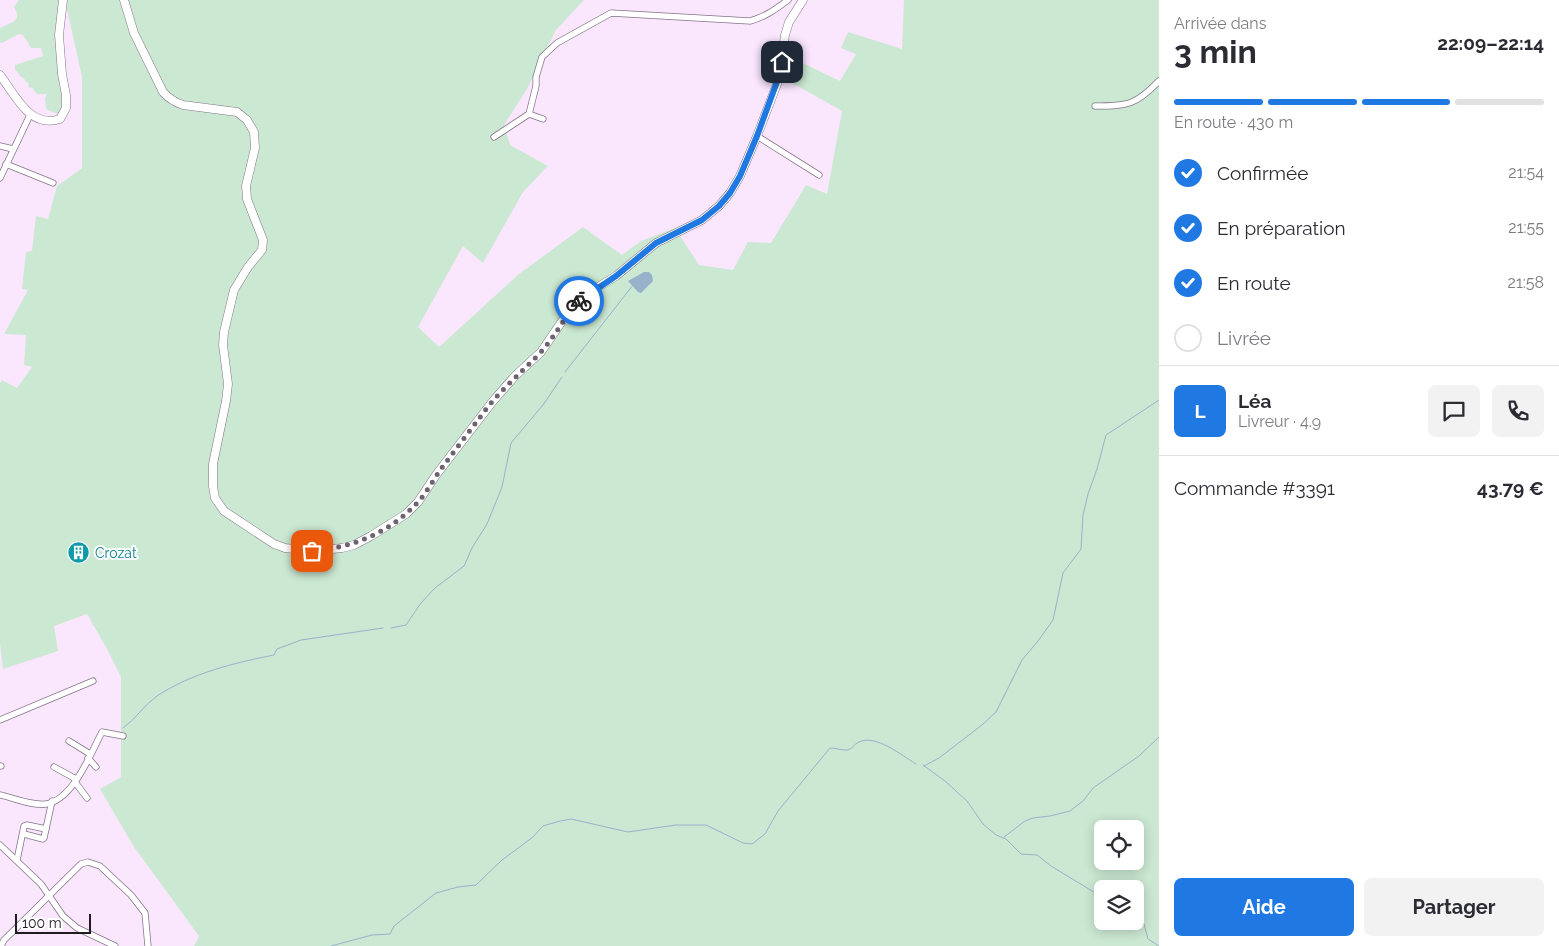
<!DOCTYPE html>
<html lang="fr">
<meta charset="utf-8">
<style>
body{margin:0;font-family:Raleway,sans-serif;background:#f2f2f3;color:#2b2b33;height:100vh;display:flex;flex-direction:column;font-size:19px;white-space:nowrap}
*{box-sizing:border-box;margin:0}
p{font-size:16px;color:#7c7c81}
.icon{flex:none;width:28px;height:28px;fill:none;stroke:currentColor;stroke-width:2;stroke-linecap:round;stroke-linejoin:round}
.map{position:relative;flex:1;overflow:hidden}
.side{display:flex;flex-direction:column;background:#fff;width:400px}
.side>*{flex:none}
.buttons{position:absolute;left:1094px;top:820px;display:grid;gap:10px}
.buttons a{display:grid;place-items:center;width:50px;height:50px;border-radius:8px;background:#fff;box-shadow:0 2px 12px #0003;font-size:25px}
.scale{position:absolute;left:15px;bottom:12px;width:76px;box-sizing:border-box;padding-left:5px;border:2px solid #211a22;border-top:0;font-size:14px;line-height:18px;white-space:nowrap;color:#211a22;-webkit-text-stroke:4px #fff;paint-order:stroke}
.pin{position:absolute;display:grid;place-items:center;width:42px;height:42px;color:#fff;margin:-21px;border-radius:10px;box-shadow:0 2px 8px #0006}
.courier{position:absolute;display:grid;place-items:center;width:50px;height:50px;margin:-25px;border:4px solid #2079e3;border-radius:50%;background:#fff;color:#222;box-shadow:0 1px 6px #0007}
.summary em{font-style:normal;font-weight:700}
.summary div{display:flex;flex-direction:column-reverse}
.summary{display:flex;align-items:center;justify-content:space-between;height:85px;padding:0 15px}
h1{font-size:32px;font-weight:700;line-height:38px}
.bar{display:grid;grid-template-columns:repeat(4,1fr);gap:8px 5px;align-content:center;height:60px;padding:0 15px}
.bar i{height:6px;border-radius:4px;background:#e1e1e2}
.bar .on{background:#2079e3}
.bar p{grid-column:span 4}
.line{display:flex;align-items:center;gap:12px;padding:0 15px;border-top:1px solid #e1e1e2}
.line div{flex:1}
.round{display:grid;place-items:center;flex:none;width:52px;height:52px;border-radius:8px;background:#f2f2f3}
ol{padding:0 15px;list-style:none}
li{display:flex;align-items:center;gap:15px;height:55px}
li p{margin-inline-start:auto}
li .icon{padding:5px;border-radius:50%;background:#2079e3;color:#fff;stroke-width:4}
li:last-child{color:#7c7c81}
li i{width:28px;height:28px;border:2px solid #e1e1e2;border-radius:50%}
.action{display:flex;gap:10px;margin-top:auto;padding:10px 15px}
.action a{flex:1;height:58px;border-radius:8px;background:#2079e3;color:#fff;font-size:20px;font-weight:700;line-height:58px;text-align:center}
.action a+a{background:#f2f2f3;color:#2b2b33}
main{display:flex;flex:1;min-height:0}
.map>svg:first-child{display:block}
.green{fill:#cbe8d2;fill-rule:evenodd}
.water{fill:#98b2cb}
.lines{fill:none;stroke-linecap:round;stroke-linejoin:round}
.stream{stroke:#98b2cb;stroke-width:1}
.street-casing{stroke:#837387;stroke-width:7}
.secondary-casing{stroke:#837387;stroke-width:9}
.street{stroke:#fff;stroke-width:5.5}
.secondary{stroke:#fff;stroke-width:8}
.done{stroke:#6d626f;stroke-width:5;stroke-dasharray:0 9}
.route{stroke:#2079e3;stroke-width:6}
.labels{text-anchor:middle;stroke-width:4;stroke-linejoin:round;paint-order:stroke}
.culture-label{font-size:14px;fill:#0d838f;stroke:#fff;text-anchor:start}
</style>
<main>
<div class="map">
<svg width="1159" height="946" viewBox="0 0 1159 946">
<rect width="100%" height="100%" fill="#fae7fe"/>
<g class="green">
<path d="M19,0h44l-2,14 5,81 -4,21 -16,-7 -1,-12h1v-3c-10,1 -10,0 -14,-7l-2,1 -2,-2 1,-2 -1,-2 -1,1 -4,-6 -1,1 -7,-9v-4l28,-9 -2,-8h-10l-8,-13 -4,-1 -17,9 -2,-1v-14l13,-6 4,-4v-5l-3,-6z"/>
<path d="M65,0h519l-28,30 -29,59 -23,36 6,20 38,21 -25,26 -40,71 -20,-17 -45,81 21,20 80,-73 64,-47 39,28 19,-14 34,-13 24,37 34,5 15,-28 23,1 35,-58 21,9 15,-83 -55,-31 1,-24 52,25 16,-27 -15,-6 7,-16 54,17 2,-49h255v946h-965l5,-10 -65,-89 -34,-58 21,-12v-100l-15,-30 -19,-33 -33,12 4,25 -55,18 -3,-26v-260l2,-3 15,8 15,-21 -8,-2 2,-30 -22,-1 24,-44 -6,-1 4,-37 6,-1 4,-35 12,3 9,-33 25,-18v-91zM1102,829h33v32h-33zM1102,889h33v32h-33z"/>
</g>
<polygon class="water" points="644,272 649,272 652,275 653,281 641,293 638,292 628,281"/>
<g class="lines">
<g class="stream">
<polyline points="565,372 633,285"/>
<polyline points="391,628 406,625 421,603 435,588 464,566 472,548 487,524 502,487 511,443 543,405 562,377"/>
<path d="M123,728c13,-9 21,-23 34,-32 35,-23 77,-33 117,-41l3,-6 24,-9 82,-12"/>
<polyline points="923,765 945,781 967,801 983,824 996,835 1006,839 1021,854 1037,855 1051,866 1102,897"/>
<polyline points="924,766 939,758 982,725 996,712 1022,660 1038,641 1053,620 1063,573 1081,549 1083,515 1088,494 1097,469 1106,435 1159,400"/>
<polyline points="1004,837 1025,821 1033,818 1050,816 1070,811 1083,801 1093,788 1139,756 1159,737"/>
<polyline points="1135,911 1141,913 1148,939 1159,946"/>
<path d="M331,946l41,-11 18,-1 4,-8 42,-33 22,-6 18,-2 26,-25 31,-23 10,-11 17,-5 11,-2 57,13 48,-7h30l37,18 9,1 13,-10 13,-23 52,-63c6,0 10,2 16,2 6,0 8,-6 13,-8 17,-8 42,13 57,22"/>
</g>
<defs>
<g id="street">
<path d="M1095,106c33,0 41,-1 64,-25"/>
<polyline points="529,114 543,119"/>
<polyline points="757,136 819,175"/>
<path d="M494,137l35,-23 7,-28v-9l6,-20 15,-14 54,-30 139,8c15,-4 26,-12 38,-21"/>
<polyline points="0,146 13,149"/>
<polyline points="6,164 53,183"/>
<polyline points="0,178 30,115"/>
<polyline points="0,720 93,681"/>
<polyline points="69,741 90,754"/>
<polyline points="88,758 96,767"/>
<polyline points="0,766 1,766"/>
<polyline points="54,767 76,779"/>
<polyline points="75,782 87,798"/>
<path d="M0,795c14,3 31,11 46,9 27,-4 45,-51 56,-72l21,4"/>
<polyline points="24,834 43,839 44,838 52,801"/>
<polyline points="0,845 41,884 63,916 77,928 115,946"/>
<polyline points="17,860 24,826 27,825 46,829"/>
<polyline points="1,946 4,940 81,864 88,862 100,866 131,895 145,913 148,946"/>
</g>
<g id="secondary">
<path d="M124,0l10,33 29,59c6,7 11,10 20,13l54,7 10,8 7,12 1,16 -9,38 1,13 16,41 -1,10 -14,17 -14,23 -10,42 -1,13 5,39 -2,17 -13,63v22l2,12 9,13 50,33 11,4 27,3 30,-3 12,-3 17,-9 35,-22 12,-12 18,-27 57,-74 22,-25 26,-24 28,-41 13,-14 34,-21 40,-33 46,-23 17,-14 11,-13 10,-17 17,-40 22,-57 6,-44 4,-13 14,-22"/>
<path d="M0,75c16,21 30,54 60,44l6,-11v-13l-4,-21 -3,-39 4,-35"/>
</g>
</defs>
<use href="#street" class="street-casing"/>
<use href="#secondary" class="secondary-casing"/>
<use href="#street" class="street"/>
<use href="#secondary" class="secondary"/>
</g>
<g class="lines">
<path class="done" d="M312,551c40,-3 77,-18 105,-48 9,-9 16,-23 24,-34 15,-20 31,-41 46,-61 16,-20 35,-36 53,-55 15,-16 24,-36 39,-52"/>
<polyline class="route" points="579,301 616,276 656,243 702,220 719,206 730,193 740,176 757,136 778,79 782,62"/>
</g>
<defs>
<symbol id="building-disc" viewBox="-11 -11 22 22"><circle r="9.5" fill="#0f9aa8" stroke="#fff"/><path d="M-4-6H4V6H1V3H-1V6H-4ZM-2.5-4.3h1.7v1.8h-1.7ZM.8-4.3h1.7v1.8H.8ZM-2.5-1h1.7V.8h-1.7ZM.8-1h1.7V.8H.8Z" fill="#fff"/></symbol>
</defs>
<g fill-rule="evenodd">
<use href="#building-disc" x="66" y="540" width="25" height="25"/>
</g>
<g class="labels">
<g class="culture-label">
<text x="95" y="558">Crozat</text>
</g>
</g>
</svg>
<div class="buttons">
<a><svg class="icon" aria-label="locate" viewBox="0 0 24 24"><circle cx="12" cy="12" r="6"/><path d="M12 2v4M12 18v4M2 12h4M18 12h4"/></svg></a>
<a><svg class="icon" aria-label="layers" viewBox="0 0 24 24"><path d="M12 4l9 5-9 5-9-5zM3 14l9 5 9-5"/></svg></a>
</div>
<div class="scale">100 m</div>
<div class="pin" style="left:312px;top:551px;background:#ea580c"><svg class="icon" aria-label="bag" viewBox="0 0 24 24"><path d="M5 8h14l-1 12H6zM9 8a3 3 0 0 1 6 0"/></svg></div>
<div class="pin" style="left:782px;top:62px;background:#1f2937"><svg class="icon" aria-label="home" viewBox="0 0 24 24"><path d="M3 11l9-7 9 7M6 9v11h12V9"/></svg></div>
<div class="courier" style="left:579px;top:301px"><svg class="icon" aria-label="bike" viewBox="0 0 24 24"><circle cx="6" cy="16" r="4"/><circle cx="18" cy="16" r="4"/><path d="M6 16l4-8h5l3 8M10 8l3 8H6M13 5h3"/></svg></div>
</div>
<section class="side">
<div class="summary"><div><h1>3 min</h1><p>Arrivée dans</p></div><em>22:09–22:14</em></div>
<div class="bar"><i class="on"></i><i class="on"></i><i class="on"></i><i></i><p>En route · 430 m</p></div>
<ol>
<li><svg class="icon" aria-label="check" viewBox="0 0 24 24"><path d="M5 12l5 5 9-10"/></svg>Confirmée<p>21:54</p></li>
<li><svg class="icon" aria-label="check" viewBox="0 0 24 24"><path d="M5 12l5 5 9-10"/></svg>En préparation<p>21:55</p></li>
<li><svg class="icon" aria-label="check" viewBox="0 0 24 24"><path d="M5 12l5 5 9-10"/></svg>En route<p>21:58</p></li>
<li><i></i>Livrée</li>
</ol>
<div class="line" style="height:90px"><b class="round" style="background:#2079e3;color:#fff">L</b><div><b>Léa</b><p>Livreur · 4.9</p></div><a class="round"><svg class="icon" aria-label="chat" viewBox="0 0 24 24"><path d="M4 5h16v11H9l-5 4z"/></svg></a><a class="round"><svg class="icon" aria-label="phone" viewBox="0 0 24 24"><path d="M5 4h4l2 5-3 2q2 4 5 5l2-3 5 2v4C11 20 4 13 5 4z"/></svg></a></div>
<div class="line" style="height:65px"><div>Commande #3391</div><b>43.79 €</b></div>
<div class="action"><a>Aide</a><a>Partager</a></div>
</section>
</main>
